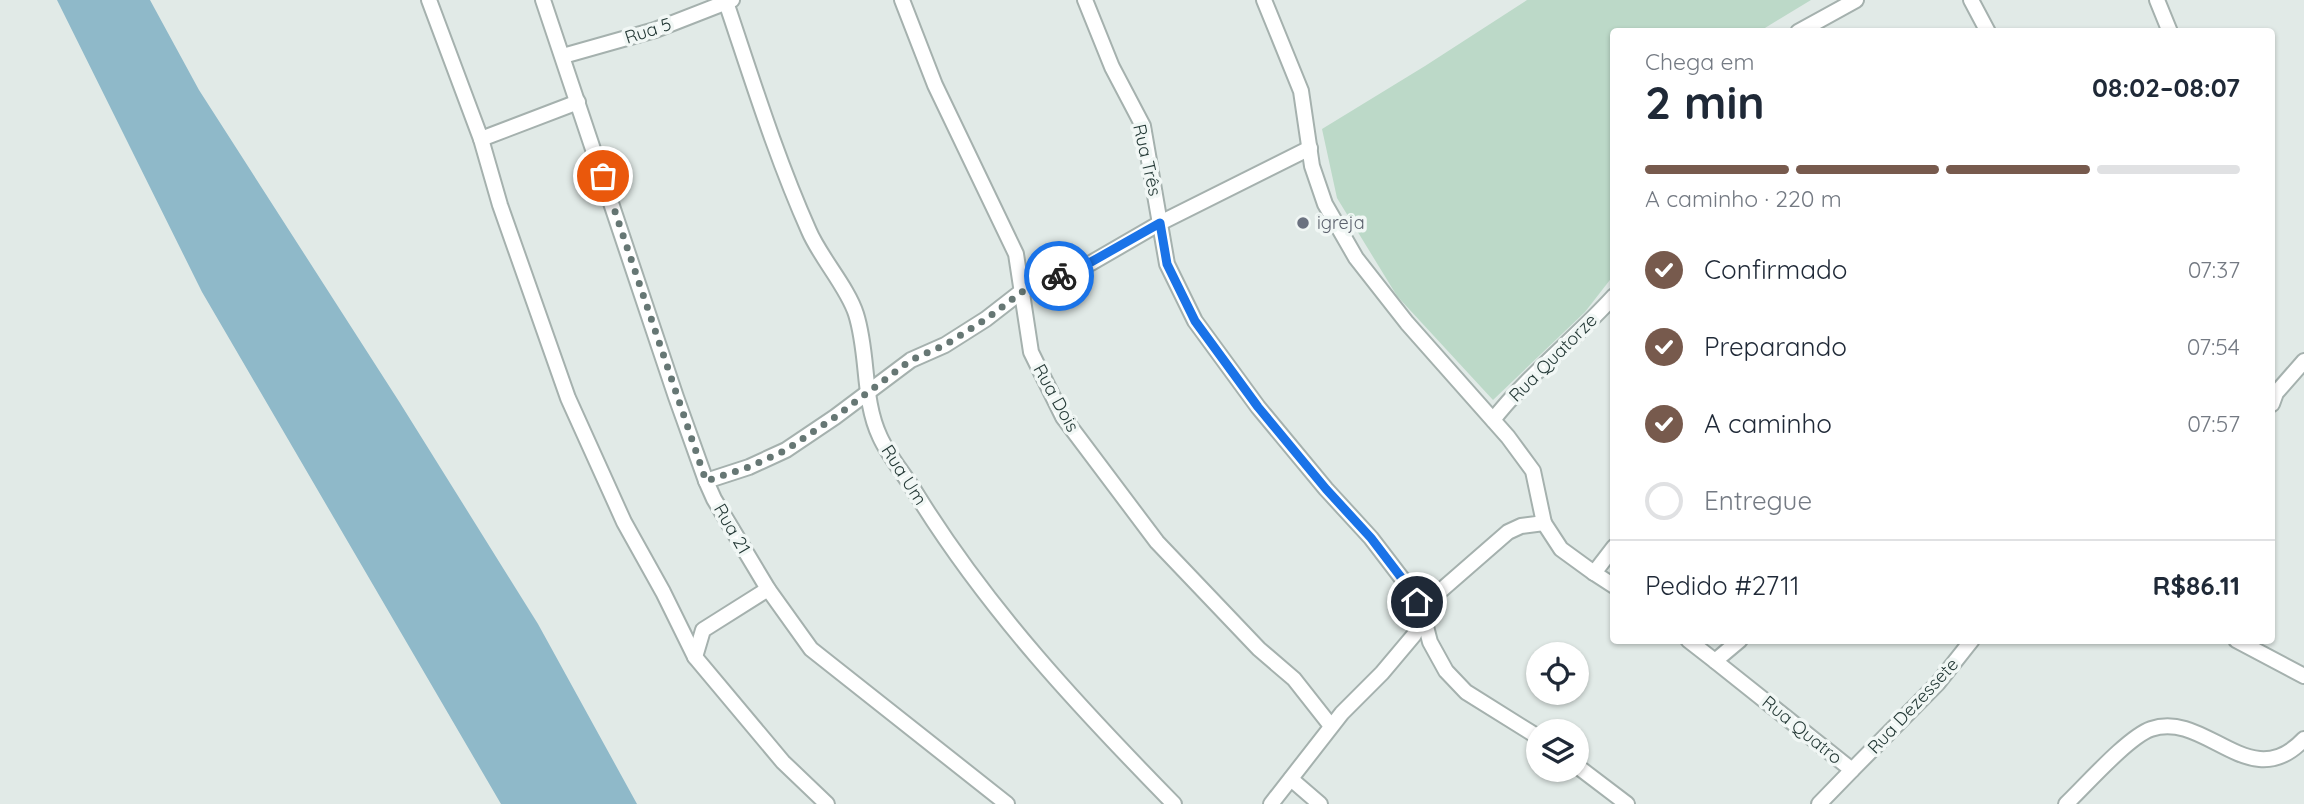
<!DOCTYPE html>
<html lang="pt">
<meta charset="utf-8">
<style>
body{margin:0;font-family:Quicksand,sans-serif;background:#f2f2f3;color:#1f2937;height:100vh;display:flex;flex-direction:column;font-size:26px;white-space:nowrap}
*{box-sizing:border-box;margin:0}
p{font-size:23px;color:#747a83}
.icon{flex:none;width:38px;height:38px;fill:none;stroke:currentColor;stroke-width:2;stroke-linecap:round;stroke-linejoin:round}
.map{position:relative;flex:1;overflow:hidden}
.panel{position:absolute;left:1610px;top:28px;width:665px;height:616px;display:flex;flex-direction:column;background:#fff;border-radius:7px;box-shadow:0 2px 5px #0004}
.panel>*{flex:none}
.fabs{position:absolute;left:1526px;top:642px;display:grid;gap:14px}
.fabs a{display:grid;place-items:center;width:63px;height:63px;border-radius:50%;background:#fff;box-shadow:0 2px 5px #0004;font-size:35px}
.pin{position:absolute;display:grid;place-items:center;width:60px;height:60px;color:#fff;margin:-30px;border:4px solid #fff;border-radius:50%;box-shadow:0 2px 7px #0007}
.courier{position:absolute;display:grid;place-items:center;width:70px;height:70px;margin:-35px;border:5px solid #1a73e8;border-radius:50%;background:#fff;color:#222;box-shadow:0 2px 9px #0007}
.overview em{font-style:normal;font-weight:700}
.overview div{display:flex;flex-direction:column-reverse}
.overview{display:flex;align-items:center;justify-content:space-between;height:119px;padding:0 35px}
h1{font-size:46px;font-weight:700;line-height:52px}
.bar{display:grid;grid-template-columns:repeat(4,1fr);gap:10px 7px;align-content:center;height:84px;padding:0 35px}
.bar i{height:9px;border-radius:5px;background:#e0e1e3}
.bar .on{background:#775a4d}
.bar p{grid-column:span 4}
.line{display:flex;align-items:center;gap:18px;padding:0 35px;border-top:2px solid #e0e1e3}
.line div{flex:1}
ol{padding:0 35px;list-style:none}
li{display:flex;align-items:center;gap:21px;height:77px}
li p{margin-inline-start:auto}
li .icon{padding:7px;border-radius:50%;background:#775a4d;color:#fff;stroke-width:4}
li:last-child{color:#747a83}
li i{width:38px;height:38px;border:4px solid #e0e1e3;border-radius:50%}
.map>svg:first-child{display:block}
.green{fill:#bcd9c8}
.water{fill:#8fb9c9}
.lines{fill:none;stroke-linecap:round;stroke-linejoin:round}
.street-casing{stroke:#a5b1ae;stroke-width:18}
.street{stroke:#fff;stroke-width:14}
.done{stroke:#667774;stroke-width:7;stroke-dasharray:0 12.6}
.route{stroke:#1a73e8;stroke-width:9}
.worship-dot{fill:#6b7280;stroke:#f1f7f5;stroke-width:2.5}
.labels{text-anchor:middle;stroke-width:7;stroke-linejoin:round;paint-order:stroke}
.street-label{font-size:18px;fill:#243936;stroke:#f1f7f5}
.worship-label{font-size:18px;fill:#5b616d;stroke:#f1f7f5;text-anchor:start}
</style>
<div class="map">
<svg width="2304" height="804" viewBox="0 0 2304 804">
<rect width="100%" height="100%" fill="#e1eae7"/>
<polygon class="green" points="1527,0 1811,0 1760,31 1614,32 1613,276 1585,312 1493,400 1397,296 1337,198 1322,129 1425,66"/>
<polygon class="water" points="57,0 150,0 199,90 400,403 538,624 637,804 501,804 202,292"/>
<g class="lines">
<defs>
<g id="street">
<polyline points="429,0 481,139 500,205 568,398 624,522 663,592 695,657 783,762 827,804"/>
<polyline points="543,0 676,397 706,481 714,499 768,589 811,649 1007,804"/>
<polyline points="902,0 935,85 1016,254 1031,352 1063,417 1157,542 1259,649 1294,679 1331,726"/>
<polyline points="1085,0 1112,67 1143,126 1167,264 1195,321 1258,407 1326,489 1371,538 1410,589 1423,615 1430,642 1446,671 1466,692 1538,737"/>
<polyline points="1264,0 1301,91 1312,166 1325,204 1356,258 1407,323 1508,437 1533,471 1544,523 1521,526 1508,532 1438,593 1423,615 1414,635 1382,673 1342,713 1271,804"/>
<polyline points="1971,0 1988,32"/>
<polyline points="2157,0 2170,32"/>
<path d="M726,2c26,77 50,155 83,229 11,26 39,57 47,83 13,41 6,85 24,123 9,20 26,39 37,58 72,116 162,212 257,309"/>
<polyline points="1798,32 1856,0"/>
<polyline points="563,56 655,30 732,0"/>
<polyline points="481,139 578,102"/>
<polyline points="2272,404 2276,393 2304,361"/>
<path d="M1493,420c36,-46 82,-81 121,-124"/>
<polyline points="706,481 749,467 786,450 835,417 911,360 945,345 986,319 1022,291 1091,263 1160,223 1310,148"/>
<polyline points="1544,523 1561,549 1594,573"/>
<polyline points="1614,547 1594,573 1614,586"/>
<polyline points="1688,640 1715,661 1740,640"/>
<polyline points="2236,640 2304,676"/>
<polyline points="695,657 703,630 768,589"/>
<polyline points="1715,661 1852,770 1819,804"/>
<polyline points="1577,766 1627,804"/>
<polyline points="1852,770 1938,683 1972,640"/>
<polyline points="1291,779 1320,804"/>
<path d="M2066,804c19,-18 62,-67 85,-75 55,-19 99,68 153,10"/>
</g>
</defs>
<use href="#street" class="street-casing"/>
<use href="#street" class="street"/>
</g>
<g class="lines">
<polyline class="done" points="603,176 706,481 749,467 786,450 835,417 911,360 945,345 986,319 1022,292 1059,276"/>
<polyline class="route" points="1059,276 1091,262 1160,223 1167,264 1195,321 1258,407 1326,489 1371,538 1410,589 1417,602"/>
</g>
<circle class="worship-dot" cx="1303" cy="223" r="7"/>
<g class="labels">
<g class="street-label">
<text transform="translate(648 31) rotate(-18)" y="6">Rua 5</text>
<text transform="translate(1147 160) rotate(77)" y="6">Rua Três</text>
<text transform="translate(1553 358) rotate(-45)" y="6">Rua Quatorze</text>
<text transform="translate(1056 398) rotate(61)" y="6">Rua Dois</text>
<text transform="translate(904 475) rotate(57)" y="6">Rua Um</text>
<text transform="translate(732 529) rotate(60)" y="6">Rua 21</text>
<text transform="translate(1913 706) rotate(-47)" y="6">Rua Dezessete</text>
<text transform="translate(1802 730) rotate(39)" y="6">Rua Quatro</text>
</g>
<g class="worship-label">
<text x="1317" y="229">igreja</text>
</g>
</g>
</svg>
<div class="fabs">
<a><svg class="icon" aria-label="locate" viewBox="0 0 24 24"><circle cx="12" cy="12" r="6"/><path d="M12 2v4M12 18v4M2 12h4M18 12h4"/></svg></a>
<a><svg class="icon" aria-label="layers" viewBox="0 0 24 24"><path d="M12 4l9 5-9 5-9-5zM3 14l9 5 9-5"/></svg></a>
</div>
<div class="pin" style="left:603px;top:176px;background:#ea580c"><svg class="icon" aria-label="bag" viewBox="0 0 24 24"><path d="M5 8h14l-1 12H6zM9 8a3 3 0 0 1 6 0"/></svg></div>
<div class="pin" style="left:1417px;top:602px;background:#1f2937"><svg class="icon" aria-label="home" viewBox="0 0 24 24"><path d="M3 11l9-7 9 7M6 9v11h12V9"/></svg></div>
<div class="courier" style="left:1059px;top:276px"><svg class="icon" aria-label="bike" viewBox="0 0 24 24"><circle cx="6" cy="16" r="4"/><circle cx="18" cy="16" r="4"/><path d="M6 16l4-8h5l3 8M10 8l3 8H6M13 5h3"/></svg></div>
<section class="panel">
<div class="overview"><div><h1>2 min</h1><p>Chega em</p></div><em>08:02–08:07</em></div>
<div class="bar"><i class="on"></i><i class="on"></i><i class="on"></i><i></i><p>A caminho · 220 m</p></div>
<ol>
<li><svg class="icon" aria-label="check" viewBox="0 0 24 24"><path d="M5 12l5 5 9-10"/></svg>Confirmado<p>07:37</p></li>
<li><svg class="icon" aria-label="check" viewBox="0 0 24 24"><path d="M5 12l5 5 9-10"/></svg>Preparando<p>07:54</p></li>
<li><svg class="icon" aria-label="check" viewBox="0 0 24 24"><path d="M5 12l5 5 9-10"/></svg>A caminho<p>07:57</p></li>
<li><i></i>Entregue</li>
</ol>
<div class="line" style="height:91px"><div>Pedido #2711</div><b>R$86.11</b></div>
</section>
</div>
